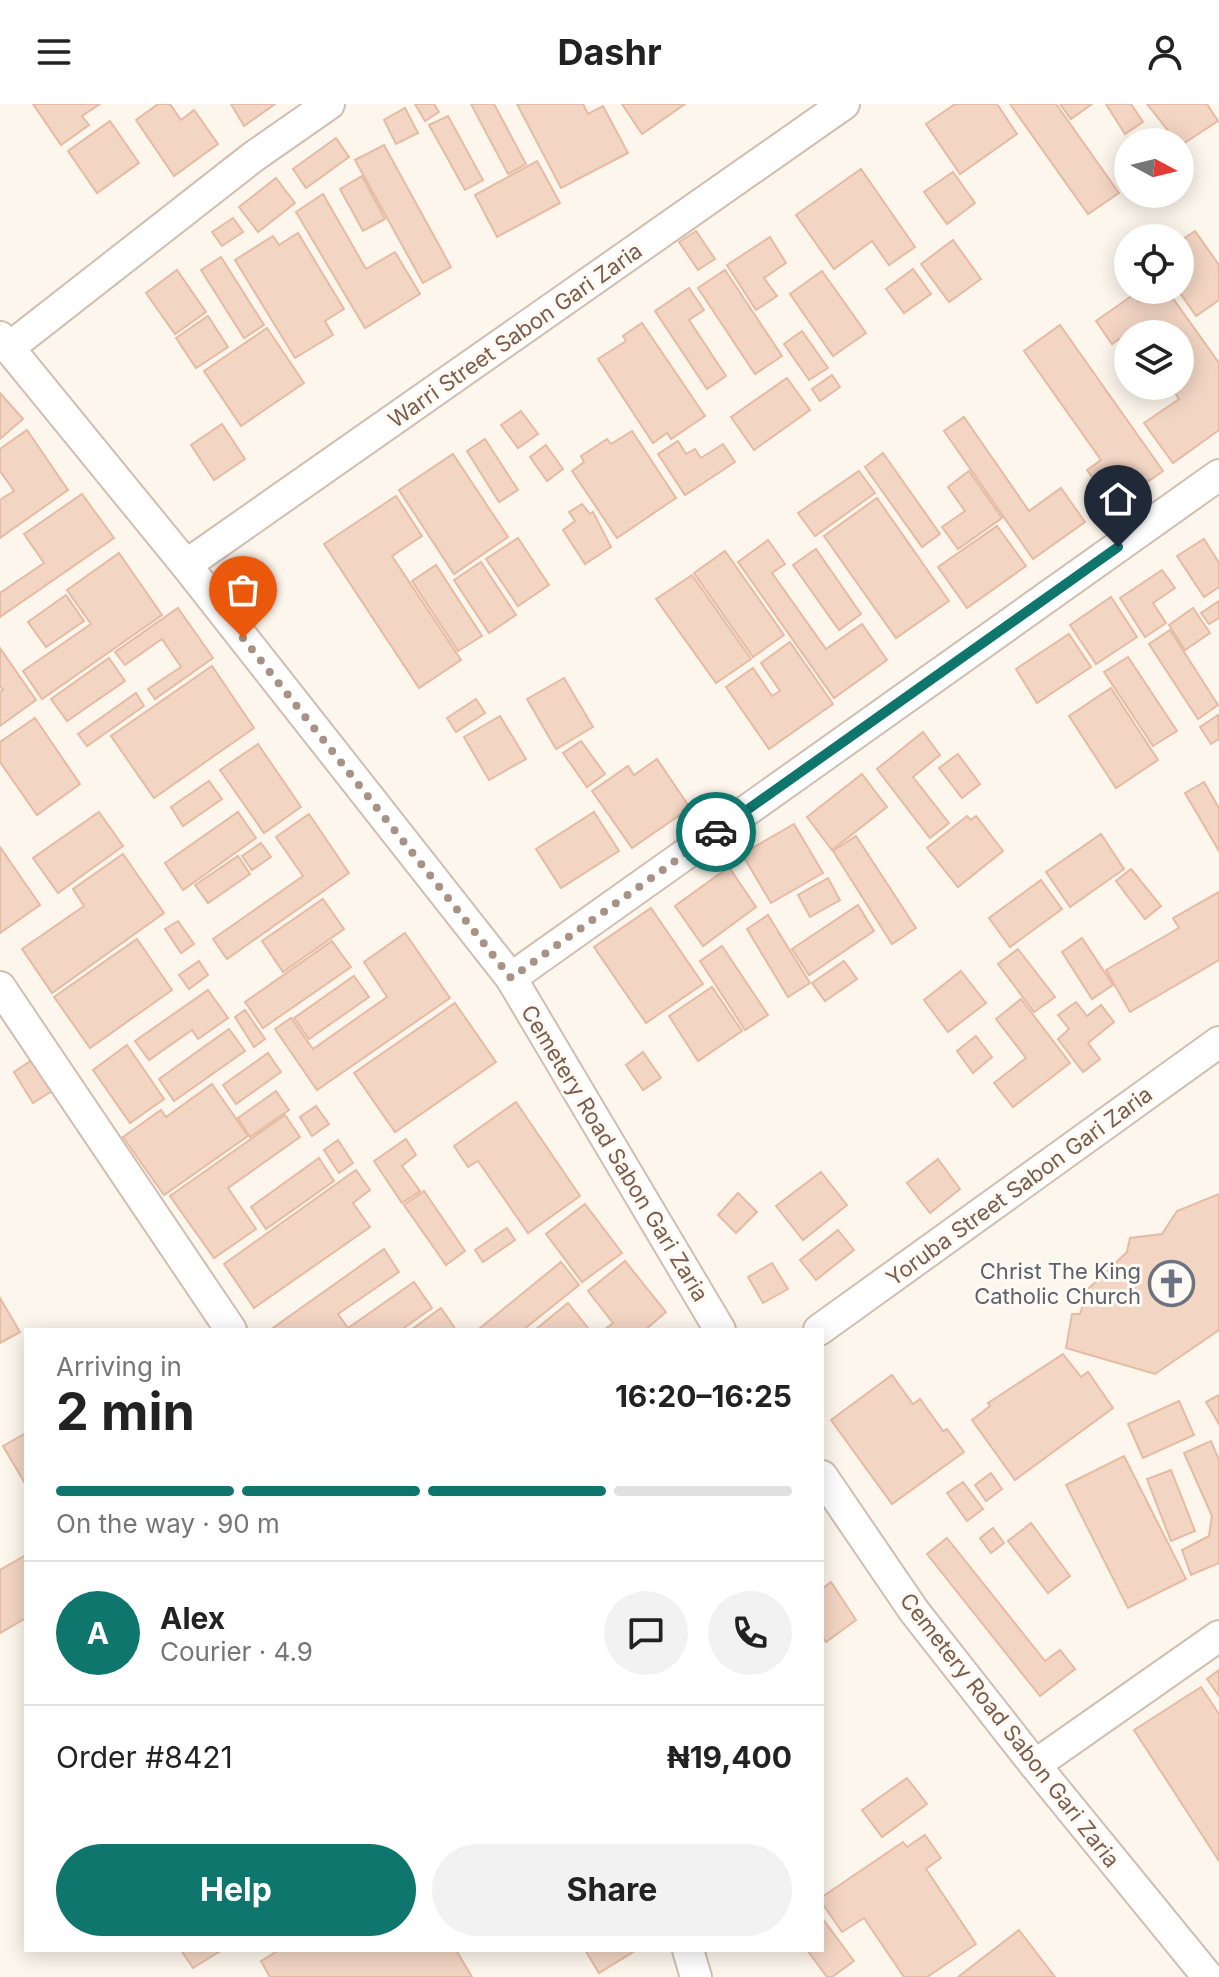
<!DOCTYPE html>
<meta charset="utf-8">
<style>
body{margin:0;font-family:Inter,sans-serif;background:#f2f2f2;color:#222;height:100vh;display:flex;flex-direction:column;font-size:30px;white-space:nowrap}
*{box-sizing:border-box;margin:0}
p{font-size:26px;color:#767676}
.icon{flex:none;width:44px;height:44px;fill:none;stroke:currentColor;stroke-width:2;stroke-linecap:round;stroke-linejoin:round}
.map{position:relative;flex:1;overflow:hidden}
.drawer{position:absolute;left:24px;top:1224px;width:800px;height:624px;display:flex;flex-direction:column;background:#fff;border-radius:0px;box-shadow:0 4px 20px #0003}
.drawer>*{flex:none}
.needle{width:52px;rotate:97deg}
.tools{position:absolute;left:1114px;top:24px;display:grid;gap:16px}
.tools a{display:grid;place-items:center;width:80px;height:80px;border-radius:50%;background:#fff;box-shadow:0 4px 20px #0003;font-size:40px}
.pin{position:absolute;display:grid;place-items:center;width:68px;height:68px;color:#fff;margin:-82px -34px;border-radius:50% 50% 50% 0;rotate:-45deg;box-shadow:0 0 8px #0007}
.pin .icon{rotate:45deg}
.courier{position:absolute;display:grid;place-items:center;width:80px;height:80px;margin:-40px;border:6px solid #0f766e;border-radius:50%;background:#fff;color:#222;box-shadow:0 2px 10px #0007}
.overview em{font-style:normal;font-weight:700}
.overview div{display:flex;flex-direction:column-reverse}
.overview{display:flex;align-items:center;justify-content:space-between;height:136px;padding:0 32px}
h1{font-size:52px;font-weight:700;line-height:60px}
.bar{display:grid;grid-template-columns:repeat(4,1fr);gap:12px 8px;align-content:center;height:96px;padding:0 32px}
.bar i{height:10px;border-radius:6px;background:#e0e0e0}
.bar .active{background:#0f766e}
.bar p{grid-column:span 4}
.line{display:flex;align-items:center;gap:20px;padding:0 32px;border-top:2px solid #e0e0e0}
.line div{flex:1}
.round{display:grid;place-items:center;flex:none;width:84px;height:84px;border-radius:42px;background:#f2f2f2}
.button{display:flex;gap:16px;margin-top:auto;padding:16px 32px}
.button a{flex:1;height:92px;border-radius:48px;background:#0f766e;color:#fff;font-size:32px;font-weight:700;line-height:92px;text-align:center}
.button a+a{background:#f2f2f2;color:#222}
header{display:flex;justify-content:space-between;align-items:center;height:104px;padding:0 32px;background:#fff;font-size:36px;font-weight:700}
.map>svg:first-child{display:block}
.building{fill:#f3d5c3;stroke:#e6bba3;stroke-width:2}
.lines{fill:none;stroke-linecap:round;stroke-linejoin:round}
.street-casing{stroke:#d1beb0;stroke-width:34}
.street{stroke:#fff;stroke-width:30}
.done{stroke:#a89285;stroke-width:8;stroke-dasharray:0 14.4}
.route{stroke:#0f766e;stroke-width:10}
.labels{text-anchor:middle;stroke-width:6;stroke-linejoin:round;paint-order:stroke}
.street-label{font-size:22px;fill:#7a5c4d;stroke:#fffaf3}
.worship-label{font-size:22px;fill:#5b616d;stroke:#fffaf3;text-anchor:end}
</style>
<header><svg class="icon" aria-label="menu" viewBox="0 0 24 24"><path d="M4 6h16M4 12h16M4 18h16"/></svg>Dashr<svg class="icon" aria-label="person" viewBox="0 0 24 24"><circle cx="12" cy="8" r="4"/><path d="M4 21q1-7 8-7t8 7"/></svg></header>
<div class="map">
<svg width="1219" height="1873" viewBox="0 0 1219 1873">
<rect width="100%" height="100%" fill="#fdf6ec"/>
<g class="building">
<polygon points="33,0 100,0 82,12 89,21 61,41"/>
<polygon points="158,0 170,0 181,16 194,6 218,40 174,72 136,16"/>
<polygon points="231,0 275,0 244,22"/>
<polygon points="415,0 434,0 439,8 425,17"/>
<polygon points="471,0 494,0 526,60 508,70"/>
<polygon points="517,0 583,0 588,10 603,2 628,49 561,84"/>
<polygon points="622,0 685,0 642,30"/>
<polygon points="955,0 997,0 1017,30 960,70 926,20"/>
<polygon points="1010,0 1056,0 1119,89 1088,110"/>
<polygon points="1060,0 1092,0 1071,15"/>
<polygon points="1106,0 1131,0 1143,18 1125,30"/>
<polygon points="1147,0 1207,0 1218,17 1180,42 1180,38 1177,38"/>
<polygon points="405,4 418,29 396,40 384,16"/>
<polygon points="448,12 483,76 465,86 429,21"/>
<polygon points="110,17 139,59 97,89 68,47"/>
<polygon points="336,34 349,53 306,84 293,65"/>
<polygon points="384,41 451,163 423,179 355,56"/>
<polygon points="537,57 560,99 497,133 475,91"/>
<polygon points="861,65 915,143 889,161 872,137 834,165 796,111"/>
<polygon points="953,68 975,99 947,120 924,88"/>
<polygon points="362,72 385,115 363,127 340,85"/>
<polygon points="276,74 295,99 258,128 239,103"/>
<polygon points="323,90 366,165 395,148 420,190 365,224 296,108"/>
<polygon points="233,114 243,128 222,142 212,128"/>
<polygon points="696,127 715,155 698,166 679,138"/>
<polygon points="1195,127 1219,161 1219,196 1196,212 1178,186 1180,137"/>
<polygon points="298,129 344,205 325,217 333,231 295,254 235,156 273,132 279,141"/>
<polygon points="770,133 786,159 764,174 777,192 756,206 727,161"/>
<polygon points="953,136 981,175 949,198 921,160"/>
<polygon points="221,153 264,221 244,234 201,166"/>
<polygon points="913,165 931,190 904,209 886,185"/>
<polygon points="177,166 206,208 175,230 146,189"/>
<polygon points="725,166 782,252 755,270 698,184"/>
<polygon points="822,167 866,229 833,252 790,190"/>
<polygon points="689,184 704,206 689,216 726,272 707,285 655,207"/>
<polygon points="1156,186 1167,186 1219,259 1219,326 1173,359 1144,319 1179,295 1170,282 1180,282 1180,230 1133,230 1131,227 1112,240 1096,217 1133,191 1139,198"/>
<polygon points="208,212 228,243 196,264 176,234"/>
<polygon points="642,219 705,312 671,335 667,329 653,339 598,255 626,237 623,232"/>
<polygon points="1060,221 1163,367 1113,402 1087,366 1101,356 1024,247"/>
<polygon points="267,224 304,279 241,322 204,267"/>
<polygon points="802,227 828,264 809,276 784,240"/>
<polygon points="832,271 840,283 820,297 812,285"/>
<polygon points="787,274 810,306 754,346 731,313"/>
<polygon points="0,289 23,315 0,335"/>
<polygon points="521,307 538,330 518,344 501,321"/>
<polygon points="964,313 1029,407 1061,384 1085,418 1033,455 944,327"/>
<polygon points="222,320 245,355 214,376 191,341"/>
<polygon points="27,326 68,386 0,434 0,396 14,387 0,367 0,345"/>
<polygon points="632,327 676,394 617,434 572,367 584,358 581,352 607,335 611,340"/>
<polygon points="485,335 518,386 499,398 467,347"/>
<polygon points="678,337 686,350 695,345 701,354 723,340 735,358 685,391 658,350"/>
<polygon points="546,341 563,365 547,377 530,353"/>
<polygon points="883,349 940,430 922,443 865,363"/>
<polygon points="453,350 508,433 454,470 399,386"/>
<polygon points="859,367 875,389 815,432 798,409"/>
<polygon points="969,367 1002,414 958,445 942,423 965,407 948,383"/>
<polygon points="82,390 114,434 0,513 0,489 44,459 24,430"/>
<polygon points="396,392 422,432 392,452 461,556 419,584 324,440"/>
<polygon points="877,394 949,497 896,534 824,432"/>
<polygon points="582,400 590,410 593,408 611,443 585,460 563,426 575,417 569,408"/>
<polygon points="997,422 1026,462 967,504 938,463"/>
<polygon points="518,434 549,481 518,502 486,455"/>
<polygon points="1204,435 1219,459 1219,483 1204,493 1177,452"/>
<polygon points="768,436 785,460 772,469 826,545 862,520 887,556 834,594 738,458"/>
<polygon points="816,445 861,510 839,526 793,461"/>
<polygon points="725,447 784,531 753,553 694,469"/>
<polygon points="119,449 162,511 42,595 23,567 91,520 67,486"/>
<polygon points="481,458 516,511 489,529 454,476"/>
<polygon points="436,461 482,532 458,547 412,477"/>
<polygon points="1162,466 1175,484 1153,499 1166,519 1145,533 1120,494"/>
<polygon points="692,471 751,555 716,579 656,495"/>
<polygon points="66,491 84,517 46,543 28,518"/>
<polygon points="1111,493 1137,533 1096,560 1070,521"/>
<polygon points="1219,497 1219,514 1209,520 1201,509"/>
<polygon points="178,504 213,554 155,595 148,585 181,563 162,535 125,561 115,548"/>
<polygon points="1193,504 1210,529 1185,546 1169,521"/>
<polygon points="1170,526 1218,601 1198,615 1149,540"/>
<polygon points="1069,530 1091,563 1037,599 1016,565"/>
<polygon points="790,538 833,600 769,645 726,583 753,564 772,592 780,587 761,559"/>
<polygon points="0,544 36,596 0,622 0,588 3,586 0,582"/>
<polygon points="1128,553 1177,627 1153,642 1104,568"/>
<polygon points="109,554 125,577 67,617 51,595"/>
<polygon points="212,562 254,624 154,694 111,632"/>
<polygon points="564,574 593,623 556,645 527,595"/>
<polygon points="1111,584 1158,656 1116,684 1069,612"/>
<polygon points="136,589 144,602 87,642 78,630"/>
<polygon points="476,595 485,609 456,628 447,614"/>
<polygon points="1218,611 1219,635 1211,640 1200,623"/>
<polygon points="500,612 526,655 489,676 464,633"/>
<polygon points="35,614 80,680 37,711 0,658 0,638"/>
<polygon points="923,628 940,651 913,673 949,719 930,734 877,665"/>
<polygon points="581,637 605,670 587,683 563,649"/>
<polygon points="258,640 301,703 264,729 220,666"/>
<polygon points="958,650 980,680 962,694 939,664"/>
<polygon points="657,655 690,704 632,744 592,687 628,662 634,671"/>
<polygon points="862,670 887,703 832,746 807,713"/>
<polygon points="209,677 222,695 183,722 171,703"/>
<polygon points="1204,678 1219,704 1219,747 1185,689"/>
<polygon points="99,708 123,742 58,789 33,754"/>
<polygon points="238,708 256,734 183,786 165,759"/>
<polygon points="594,708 619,747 561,784 536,745"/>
<polygon points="309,710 349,769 227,855 213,835 303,772 276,733"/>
<polygon points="967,712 971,716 976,712 1003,747 958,783 927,744"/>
<polygon points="794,720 823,769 771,799 742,750"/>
<polygon points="1101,730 1124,765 1070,803 1046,768"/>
<polygon points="856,732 916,824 892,840 833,747"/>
<polygon points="261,739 271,753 252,766 242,752"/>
<polygon points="0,743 40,801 0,829"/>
<polygon points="123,750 164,809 52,889 22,845 84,802 73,785"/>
<polygon points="238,752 250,770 208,799 195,781"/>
<polygon points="729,763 756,803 703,842 675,802"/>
<polygon points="1131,765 1161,802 1145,815 1116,777"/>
<polygon points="828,774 840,796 810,813 798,791"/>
<polygon points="1041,776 1062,805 1010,843 989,814"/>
<polygon points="1219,788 1219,856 1130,908 1106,866 1179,824 1173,814"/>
<polygon points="323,795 344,825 283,868 262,837"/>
<polygon points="858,801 874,827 809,871 792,845"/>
<polygon points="651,804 703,880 646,919 594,843"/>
<polygon points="768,811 810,879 788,893 747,825"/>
<polygon points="178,817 194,840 181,849 165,825"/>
<polygon points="405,829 450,894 317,986 275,925 291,914 313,945 387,893 364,858"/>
<polygon points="1082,834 1113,881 1092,895 1062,848"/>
<polygon points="137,835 172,886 90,944 54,893"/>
<polygon points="332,837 351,863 263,924 245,898"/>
<polygon points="722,842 768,911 745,926 700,857"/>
<polygon points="1018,845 1055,893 1034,908 998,860"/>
<polygon points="199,857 208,871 189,885 179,871"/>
<polygon points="844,857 857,875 825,897 812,879"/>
<polygon points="961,867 986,899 948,928 924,896"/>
<polygon points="354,872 369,893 309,935 294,914"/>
<polygon points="712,883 742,927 698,957 669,912"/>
<polygon points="208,886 228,914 198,935 192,926 149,956 135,937"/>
<polygon points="1021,895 1070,959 1013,1003 994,979 1026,954 996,915"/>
<polygon points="1076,898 1087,912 1101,901 1114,918 1088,939 1100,955 1083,968 1058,935 1069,925 1058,911"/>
<polygon points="455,899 496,958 395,1028 354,969"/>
<polygon points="245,906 265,935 254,943 235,913"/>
<polygon points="229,925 245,947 174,997 159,975"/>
<polygon points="976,932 992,953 973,969 957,947"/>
<polygon points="127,941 164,995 130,1019 93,966"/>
<polygon points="643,948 661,974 643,986 626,961"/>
<polygon points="268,949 281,968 236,1000 223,981"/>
<polygon points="32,956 52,987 33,999 14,968"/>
<polygon points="212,980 248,1032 164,1091 123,1033 161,1006 166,1013"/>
<polygon points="276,987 289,1006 250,1033 238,1014"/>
<polygon points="516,998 580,1092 528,1129 478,1057 468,1063 454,1042"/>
<polygon points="316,1002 329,1020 312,1032 300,1013"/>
<polygon points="285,1011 300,1033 228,1084 256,1125 214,1154 170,1092"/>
<polygon points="406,1035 416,1051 402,1062 420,1087 402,1099 374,1057"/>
<polygon points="338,1036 353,1059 339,1069 324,1046"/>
<polygon points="319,1054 334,1077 266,1125 251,1103"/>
<polygon points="938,1055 960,1085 930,1109 907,1079"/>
<polygon points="356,1066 370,1086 353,1099 370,1123 254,1204 224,1160"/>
<polygon points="821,1068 847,1101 803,1136 776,1102"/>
<polygon points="424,1087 465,1147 446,1161 404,1101"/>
<polygon points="738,1089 757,1108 736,1129 718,1111"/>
<polygon points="1219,1090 1219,1226 1155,1270 1066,1244 1072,1210 1080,1210 1088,1185 1127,1148 1130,1134 1162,1130 1177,1107"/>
<polygon points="585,1100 622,1149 582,1178 546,1130"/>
<polygon points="507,1124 515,1136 483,1158 475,1146"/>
<polygon points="838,1126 854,1146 816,1176 800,1156"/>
<polygon points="384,1145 399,1168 338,1210 348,1224 414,1178 432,1204 401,1226 275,1226 273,1224"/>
<polygon points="625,1157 666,1208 645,1226 604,1226 613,1219 588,1187"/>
<polygon points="561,1158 579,1181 523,1226 482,1226 480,1224"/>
<polygon points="772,1159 788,1185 763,1199 748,1173"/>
<polygon points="0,1194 20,1228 0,1239"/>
<polygon points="568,1199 588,1224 585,1226 535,1226"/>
<polygon points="441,1204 456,1226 411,1226"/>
<polygon points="1063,1250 1081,1273 1088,1268 1113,1304 1015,1376 972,1316 990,1302 988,1299"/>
<polygon points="892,1271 913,1300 920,1295 943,1327 947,1325 964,1348 892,1400 831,1316"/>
<polygon points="1219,1291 1219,1320 1206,1298"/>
<polygon points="1179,1297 1194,1331 1143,1354 1128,1320"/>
<polygon points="26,1329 26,1381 3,1342"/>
<polygon points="1211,1337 1219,1356 1219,1459 1191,1471 1182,1446 1209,1432 1212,1412 1184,1349"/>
<polygon points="1124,1352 1186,1475 1128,1504 1066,1381"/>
<polygon points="1171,1366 1195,1427 1171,1437 1147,1375"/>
<polygon points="991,1369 1002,1385 986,1397 975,1381"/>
<polygon points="963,1378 983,1405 967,1417 947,1389"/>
<polygon points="1031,1419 1070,1472 1048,1489 1008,1437"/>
<polygon points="993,1424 1004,1439 991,1449 980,1434"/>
<polygon points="947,1434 1045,1557 1060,1546 1075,1565 1040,1592 927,1450"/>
<polygon points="26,1451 26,1514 0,1529 0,1466"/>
<polygon points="831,1478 856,1516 826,1538 822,1532 822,1485"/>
<polygon points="1219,1566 1219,1592 1207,1575"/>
<polygon points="1201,1583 1219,1610 1219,1757 1134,1626"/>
<polygon points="907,1674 927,1700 882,1733 862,1706"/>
<polygon points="925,1731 941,1754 926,1765 976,1840 927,1873 904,1873 864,1814 842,1828 822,1799 822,1793 903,1738 907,1743"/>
<polygon points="822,1814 854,1857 832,1873 827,1873 807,1846 822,1846"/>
<polygon points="1019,1826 1055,1873 958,1873"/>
<polygon points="181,1846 218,1846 219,1848 193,1864"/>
<polygon points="279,1846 456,1846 472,1873 270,1873 261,1857"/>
<polygon points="585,1846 631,1846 633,1848 599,1869"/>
</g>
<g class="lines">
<defs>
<g id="street">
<polyline points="0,233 186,461 511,874 720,1226"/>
<polyline points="10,243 253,53 329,0"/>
<polyline points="186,461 844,0"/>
<polyline points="511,874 1219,371"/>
<polyline points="0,883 231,1226"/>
<polyline points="819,1226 1219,938"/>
<polyline points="822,1372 914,1507 1035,1661 1208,1873"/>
<polyline points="1035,1661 1219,1532"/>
<polyline points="688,1846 696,1873"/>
</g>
</defs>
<use href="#street" class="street-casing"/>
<use href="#street" class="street"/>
</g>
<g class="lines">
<polyline class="done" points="243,534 511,874 716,728"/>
<polyline class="route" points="716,728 1118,443"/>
</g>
<defs>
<symbol id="church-ring" viewBox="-11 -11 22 22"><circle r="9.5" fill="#fffaf3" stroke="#6b7280" stroke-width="1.5"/><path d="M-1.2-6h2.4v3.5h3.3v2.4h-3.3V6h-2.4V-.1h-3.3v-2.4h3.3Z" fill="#6b7280"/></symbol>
</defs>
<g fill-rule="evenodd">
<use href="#church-ring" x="1146" y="1154" width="51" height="51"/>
</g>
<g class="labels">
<g class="street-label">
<text transform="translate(515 231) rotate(-35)" y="8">Warri Street Sabon Gari Zaria</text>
<text transform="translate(615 1049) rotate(59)" y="8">Cemetery Road Sabon Gari Zaria</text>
<text transform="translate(1019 1082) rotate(-36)" y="8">Yoruba Street Sabon Gari Zaria</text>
<text transform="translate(1010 1626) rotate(52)" y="8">Cemetery Road Sabon Gari Zaria</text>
</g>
<g class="worship-label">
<text x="1141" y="1175">Christ The King<tspan x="1141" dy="25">Catholic Church</tspan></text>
</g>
</g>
</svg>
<div class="tools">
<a><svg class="needle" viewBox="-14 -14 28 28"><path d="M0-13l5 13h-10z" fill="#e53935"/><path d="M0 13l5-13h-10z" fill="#767676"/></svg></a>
<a><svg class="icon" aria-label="locate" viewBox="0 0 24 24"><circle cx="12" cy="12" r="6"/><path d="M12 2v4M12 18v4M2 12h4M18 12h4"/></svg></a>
<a><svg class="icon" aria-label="layers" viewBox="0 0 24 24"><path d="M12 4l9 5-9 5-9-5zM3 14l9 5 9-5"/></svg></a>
</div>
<div class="pin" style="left:243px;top:534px;background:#ea580c"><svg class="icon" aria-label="bag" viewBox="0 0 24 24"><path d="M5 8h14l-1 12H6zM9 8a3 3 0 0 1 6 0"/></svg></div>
<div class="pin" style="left:1118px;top:443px;background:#1f2937"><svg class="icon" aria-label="home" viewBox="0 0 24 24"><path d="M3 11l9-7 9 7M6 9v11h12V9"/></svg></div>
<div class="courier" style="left:716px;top:728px"><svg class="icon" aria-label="car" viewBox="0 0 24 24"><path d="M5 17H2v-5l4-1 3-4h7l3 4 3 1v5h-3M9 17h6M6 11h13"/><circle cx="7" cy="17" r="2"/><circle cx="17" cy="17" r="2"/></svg></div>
<section class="drawer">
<div class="overview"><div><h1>2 min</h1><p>Arriving in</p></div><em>16:20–16:25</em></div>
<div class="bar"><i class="active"></i><i class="active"></i><i class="active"></i><i></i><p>On the way · 90 m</p></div>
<div class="line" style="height:144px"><b class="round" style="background:#0f766e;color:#fff">A</b><div><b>Alex</b><p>Courier · 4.9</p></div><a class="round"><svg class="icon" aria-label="chat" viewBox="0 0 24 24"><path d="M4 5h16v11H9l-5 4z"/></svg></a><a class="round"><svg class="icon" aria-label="phone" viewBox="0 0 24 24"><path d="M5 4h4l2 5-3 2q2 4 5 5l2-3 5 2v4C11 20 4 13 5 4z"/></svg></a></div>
<div class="line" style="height:104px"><div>Order #8421</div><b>₦19,400</b></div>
<div class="button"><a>Help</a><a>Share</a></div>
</section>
</div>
